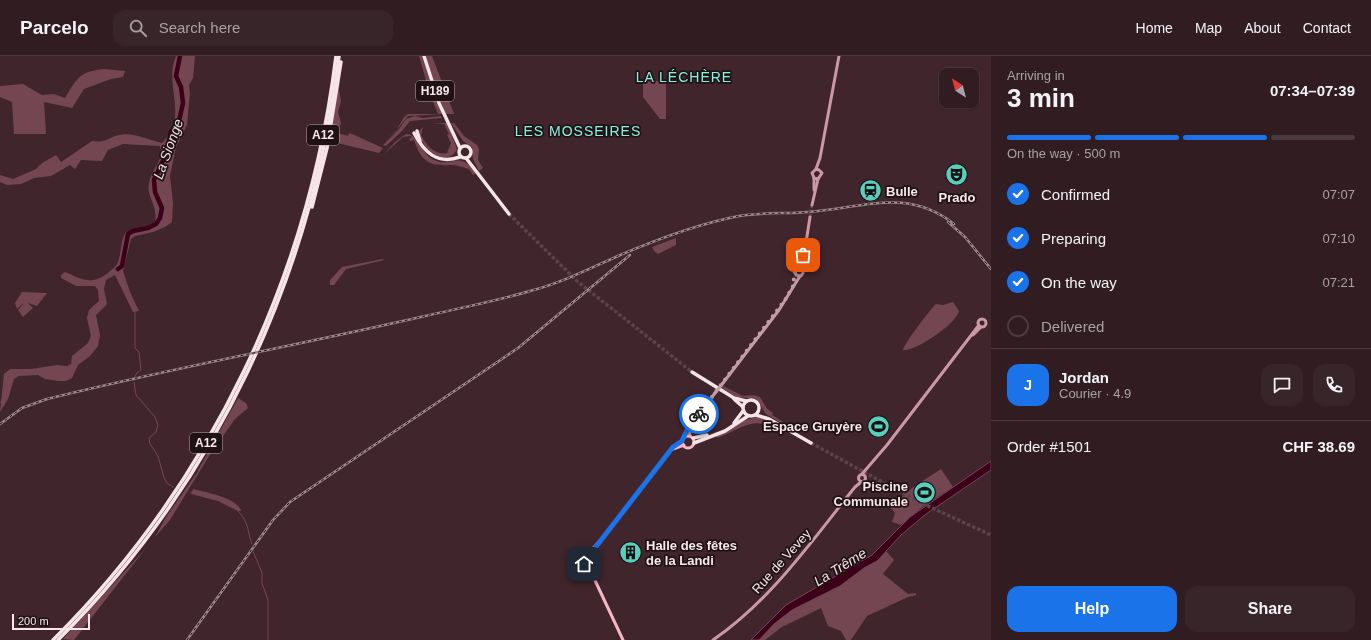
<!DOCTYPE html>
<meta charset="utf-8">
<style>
body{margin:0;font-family:Helvetica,sans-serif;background:#38252a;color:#f1f3f6;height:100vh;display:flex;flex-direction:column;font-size:15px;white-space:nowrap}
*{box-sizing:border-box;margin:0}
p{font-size:13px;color:#a8a1a5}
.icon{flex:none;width:22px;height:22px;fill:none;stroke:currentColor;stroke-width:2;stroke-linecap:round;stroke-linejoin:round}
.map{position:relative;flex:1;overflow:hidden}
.side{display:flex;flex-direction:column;background:#301c21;width:380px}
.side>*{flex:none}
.needle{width:26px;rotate:324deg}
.buttons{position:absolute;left:939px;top:12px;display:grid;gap:8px}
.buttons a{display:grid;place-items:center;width:40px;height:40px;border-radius:8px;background:#301c21;box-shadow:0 1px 3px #0004,0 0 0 1px #4b3a3f;font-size:20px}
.scale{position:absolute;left:12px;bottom:10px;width:78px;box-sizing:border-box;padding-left:4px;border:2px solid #fae7eb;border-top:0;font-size:11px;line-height:14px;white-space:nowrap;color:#fae7eb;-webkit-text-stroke:3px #1e1215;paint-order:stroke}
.pin{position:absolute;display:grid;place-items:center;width:34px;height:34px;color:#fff;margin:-17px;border-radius:8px;box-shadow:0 2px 6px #0006}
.courier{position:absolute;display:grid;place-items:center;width:40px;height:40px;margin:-20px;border:3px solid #1a73e8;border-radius:50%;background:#fff;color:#222;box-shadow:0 1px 5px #0007}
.headline em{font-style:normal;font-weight:700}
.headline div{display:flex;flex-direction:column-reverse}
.headline{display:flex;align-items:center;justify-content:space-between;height:68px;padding:0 16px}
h1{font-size:26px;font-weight:700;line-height:30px}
.bar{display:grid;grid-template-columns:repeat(4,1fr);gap:6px 4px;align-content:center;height:48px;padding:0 16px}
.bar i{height:5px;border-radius:3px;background:#4b3a3f}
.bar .active{background:#1a73e8}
.bar p{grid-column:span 4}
.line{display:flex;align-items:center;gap:10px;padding:0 16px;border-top:1px solid #4b3a3f}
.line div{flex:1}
.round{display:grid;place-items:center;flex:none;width:42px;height:42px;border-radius:12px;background:#38252a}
ol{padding:0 16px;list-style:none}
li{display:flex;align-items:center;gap:12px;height:44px}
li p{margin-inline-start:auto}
li .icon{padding:4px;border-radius:50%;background:#1a73e8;color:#fff;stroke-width:4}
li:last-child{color:#a8a1a5}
li i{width:22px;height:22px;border:2px solid #4b3a3f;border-radius:50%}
.button{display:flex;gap:8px;margin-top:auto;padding:8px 16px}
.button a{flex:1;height:46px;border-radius:12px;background:#1a73e8;color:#fff;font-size:16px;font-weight:700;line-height:46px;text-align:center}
.button a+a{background:#38252a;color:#f1f3f6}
header{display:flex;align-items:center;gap:24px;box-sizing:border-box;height:56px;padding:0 20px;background:#301c21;border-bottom:1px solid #4b3a3f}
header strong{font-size:19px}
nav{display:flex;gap:22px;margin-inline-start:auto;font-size:14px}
.search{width:280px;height:36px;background:#38252a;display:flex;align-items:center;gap:10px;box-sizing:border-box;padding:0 14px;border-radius:12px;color:#a8a1a5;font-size:15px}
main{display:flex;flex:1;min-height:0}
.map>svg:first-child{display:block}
.green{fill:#734652}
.water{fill:#3c0019;stroke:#754558}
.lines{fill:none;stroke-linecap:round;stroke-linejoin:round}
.stream{stroke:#754558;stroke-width:1}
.river{stroke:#3c0019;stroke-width:4.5}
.secondary-tunnel{stroke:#5c4249;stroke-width:3;stroke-dasharray:3 1.5;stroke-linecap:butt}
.highway-tunnel{stroke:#5c4249;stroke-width:3.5;stroke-dasharray:3.5 2;stroke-linecap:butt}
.secondary{stroke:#cb98a5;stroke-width:3}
.primary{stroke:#f8b5c6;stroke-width:3}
.highway{stroke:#f5e4e8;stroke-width:3.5}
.rail-casing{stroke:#9e888d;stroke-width:2.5}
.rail{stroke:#1e1215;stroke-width:1;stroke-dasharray:3;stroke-linecap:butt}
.secondary-bridge{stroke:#cb98a5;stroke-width:3}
.done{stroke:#b9a3a8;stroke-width:4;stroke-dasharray:0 7.2}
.route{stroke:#1a73e8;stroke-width:5}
.labels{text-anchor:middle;stroke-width:3.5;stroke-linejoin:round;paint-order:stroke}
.shield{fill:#1e1215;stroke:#b8a7ab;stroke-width:1}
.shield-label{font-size:12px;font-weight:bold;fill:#fae7eb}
.poi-label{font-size:13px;font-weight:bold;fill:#fae7eb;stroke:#1e1215;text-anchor:start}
.street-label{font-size:13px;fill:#fae7eb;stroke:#1e1215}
.neighbourhood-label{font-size:14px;letter-spacing:1px;fill:#8bf2e1;stroke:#1e1215}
.water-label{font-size:14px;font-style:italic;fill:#f4dee3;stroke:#1e1215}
</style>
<header>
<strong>Parcelo</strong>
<div class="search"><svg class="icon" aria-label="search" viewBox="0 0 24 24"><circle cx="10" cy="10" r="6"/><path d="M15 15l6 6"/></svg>Search here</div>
<nav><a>Home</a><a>Map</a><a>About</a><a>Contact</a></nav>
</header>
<main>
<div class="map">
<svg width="991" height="584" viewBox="0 0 991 584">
<rect width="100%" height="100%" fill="#40252c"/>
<g class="green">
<path d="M176,0h19l-2,22 -4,7 1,8 -3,32 -11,22 -6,29 3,27 -1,19 -7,5 -12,5 -18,4 -4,3 -8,32 7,21 9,19 -6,1 -18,-37 -9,5 -2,9 3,15 -11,11 4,20 -2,11 -8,10 -12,9 -6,13 -6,3h-8l-13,-2 -7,-4 -19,1 -5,3 -6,20 -8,13 4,-38 6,-5h21l26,-4 10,1 4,-2 1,-8 16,-13 3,-7 -4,-18 2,-8 10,-9 -1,-11 -3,-4h-19l-15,-8v-3l4,-3c17,7 25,14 43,1 3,-3 9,-7 10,-11 4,-11 2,-21 8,-30l25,-5 4,-5c3,-18 -9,-24 -6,-39 2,-14 16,-23 11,-37l-37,-2 -15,6 -6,11 -21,-1 -6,9 -5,-4 -19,11 -17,2 -13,6 -14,1 -7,-3v-7l13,4 23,-10 6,-6 14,-8 5,7 31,-21c16,2 14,-3 27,-6 14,-3 29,5 43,8 28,-26 1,-58 14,-87z"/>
<polygon points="342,0 339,34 341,45 338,56 341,67 338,77 348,80 349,77 352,78 383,92 379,97 329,85"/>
<polygon points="419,0 422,0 433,35 443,58 408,60 395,76 377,88 396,75 404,61 408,58 438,58 430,38"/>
<polygon points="426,0 432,0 454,58 446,58 436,33"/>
<path d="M104,13l21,2 -2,6 -12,2 -27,10 -12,19 -28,-6 2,32h-32l-2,-32 -12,-5v-11l23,-2 19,11 12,-1 11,4c13,-21 14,-26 39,-29z"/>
<polygon points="653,25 666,25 666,63 660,63 643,41 643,26"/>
<polygon points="415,60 423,62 441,60 442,62 410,65 402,75 386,90 383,89 399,73 406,63"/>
<path d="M447,67l10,26c-9,21 -40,-2 -37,-19l3,-3 -2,8c6,11 13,20 26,18l4,-10 -4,-8 2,-1 -5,-10h-13z"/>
<polygon points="451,67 454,67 464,80 477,89 479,93 478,104 483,112 479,115 473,103 472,91 463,85"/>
<path d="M406,78c13,0 15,18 26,25 19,11 26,-11 44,14l-3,2 -4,-6c-5,-1 -11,-4 -16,-4 -24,1 -31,-2 -39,-25l-4,1 -1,-2 3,-2 -1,-1 -8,1 -19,17 11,-12z"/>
<polygon points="676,182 676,189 658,198 654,195 652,191"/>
<polygon points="383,203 384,204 346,213 334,229 330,229 330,224 342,211"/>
<polygon points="22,236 47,237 37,250 28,247 33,252 23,261 18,254 25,246 17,253 15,247"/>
<path d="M953,246l6,9c-3,13 -44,41 -56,39 0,-5 29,-43 33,-46l7,1z"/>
<path d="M723,330l20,10c26,-4 14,8 30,17l-1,2 18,11 -1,2 -23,-14 -10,-15 -19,-2 -15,-9z"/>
<polygon points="238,342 246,347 248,352 235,363 209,400 170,464 155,481 166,461 196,418"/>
<path d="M757,361l11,4 -2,4c-16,-7 -33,8 -49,13l-1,-2 29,-16z"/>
<polygon points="941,413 953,431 921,452 901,469 892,466 895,457 890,451 912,432"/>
<path d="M193,433c12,3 45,9 48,22h-3l-20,-10 -27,-7z"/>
<polygon points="146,492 74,584 63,583"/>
<polygon points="886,495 894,504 883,518 908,538 916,537 916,539 908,541 867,560 851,584 846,584 841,575 828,570 821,552 782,571 765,584 759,584 774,568 792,554 840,530 864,512 877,505"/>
</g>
<polygon class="water" points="991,405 991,414 926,458 901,479 877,505 864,512 840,530 792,554 774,568 759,584 751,584 786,549 872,499 910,461"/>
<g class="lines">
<g class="stream">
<polyline points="80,101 90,95 97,101 103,99 107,88 118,87 128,82 167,89"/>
<path d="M0,122c15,7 25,-5 39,-2l9,-11 16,-1 2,-4 10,-1"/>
<polyline points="134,326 136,339 155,361 158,369 156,376 149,382 150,388 158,400 164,422 167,427 173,431"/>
<path d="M0,347l10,-16 1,-9 3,-4 50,-3 9,-2c3,-14 8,-20 20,-26 2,-11 -1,-21 -1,-33 14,-9 12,-13 9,-27l17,-14 8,22 9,19v38l4,4 2,18 -4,3 -3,5"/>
<polyline points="186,434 188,435"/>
<path d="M191,436c21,6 46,9 55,31 3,7 3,15 6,21"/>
<polyline points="253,495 262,517 262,527 268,544 268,584"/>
</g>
<polyline class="river" points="118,213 122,210 128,178 133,175 148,172 156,168 160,162 162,152 155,136 154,124 166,98 171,76 179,65 183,47 181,31 176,20 180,0"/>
<polyline class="secondary-tunnel" points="810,161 812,149"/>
<g class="highway-tunnel">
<polyline points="509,158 577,225 692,316"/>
<polyline points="811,387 917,445 991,479"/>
</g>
<g class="secondary">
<polyline points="816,113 819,114 822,117 818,123 814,122 812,117 816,113 820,102 839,0"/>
<polyline points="814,134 814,122"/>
<polyline points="812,149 818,123"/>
<polyline points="798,211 803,214 803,217 801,220 796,219 795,215 802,202"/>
<polyline points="802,212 810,161"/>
<circle cx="982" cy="267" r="4"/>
<polyline points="973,279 981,271"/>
<polyline points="723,327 779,254 800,220"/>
<polyline points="689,371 690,380"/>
<polyline points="685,381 687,374 715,337"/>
<polyline points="862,418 887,389 979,269"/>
<circle cx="862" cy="422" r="3.5"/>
<path d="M713,584c58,-40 98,-98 142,-153l6,-5"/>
</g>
<g class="primary">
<circle cx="688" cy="386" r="6"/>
<polyline points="673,393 684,389"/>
<polyline points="587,499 606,478 673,391 682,385"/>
<circle cx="587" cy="504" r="5"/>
<polyline points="590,508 592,518 623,584"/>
</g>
<g class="highway">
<polyline points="424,0 439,47 460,92"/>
<polyline points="417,75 420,85"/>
<path d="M414,77c10,19 23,32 46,24"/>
<circle cx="465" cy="96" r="6"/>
<polyline points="466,102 509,158"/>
<polyline points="312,151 327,92 341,6"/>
<polyline points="692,316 734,342 746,345"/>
<polyline points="734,343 743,351"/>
<circle cx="751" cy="352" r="8"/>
<polyline points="756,359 769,363 811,387"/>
<polyline points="734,367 743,355"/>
<polyline points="693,382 707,379"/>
<polyline points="694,387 725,375 748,360"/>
<path d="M53,584c158,-157 256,-364 283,-584"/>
<path d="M58,584c158,-157 254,-364 281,-584"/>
</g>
<defs>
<g id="rail">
<polyline points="948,166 965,181 991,213"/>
<path d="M0,368l22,-16 25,-9c125,-31 252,-54 378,-83 35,-8 71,-15 105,-25 31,-8 59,-22 88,-35 35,-15 84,-33 121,-40 23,-4 47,-2 70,-4 53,-4 98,-25 145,12"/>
<polyline points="187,584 273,464 290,446 518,292 630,199"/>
</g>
</defs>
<use href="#rail" class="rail-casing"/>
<use href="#rail" class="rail"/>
<polyline class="secondary-bridge" points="715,337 723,327"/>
</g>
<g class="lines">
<polyline class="done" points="699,358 785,244 793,230 795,214 803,199"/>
<polyline class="route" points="584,508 582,504 584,500 595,492 673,391 682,385 687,374 699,358"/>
</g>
<defs>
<symbol id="theatre-disc" viewBox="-11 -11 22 22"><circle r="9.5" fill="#5acebd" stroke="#1e1215"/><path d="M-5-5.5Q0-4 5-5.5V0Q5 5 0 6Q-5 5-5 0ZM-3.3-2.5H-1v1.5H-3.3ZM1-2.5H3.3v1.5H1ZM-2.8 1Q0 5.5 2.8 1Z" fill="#111"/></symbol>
<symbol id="station-disc" viewBox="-11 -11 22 22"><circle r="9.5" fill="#5acebd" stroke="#1e1215"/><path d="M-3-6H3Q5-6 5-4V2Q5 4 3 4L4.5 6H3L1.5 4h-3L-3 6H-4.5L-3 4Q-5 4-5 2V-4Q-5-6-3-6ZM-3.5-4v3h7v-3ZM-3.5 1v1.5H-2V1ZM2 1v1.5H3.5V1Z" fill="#111"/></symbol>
<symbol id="stadium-disc" viewBox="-11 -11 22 22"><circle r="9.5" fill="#5acebd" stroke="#1e1215"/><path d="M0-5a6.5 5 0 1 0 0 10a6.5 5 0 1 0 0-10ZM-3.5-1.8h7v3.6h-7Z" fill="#111"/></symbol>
<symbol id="building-disc" viewBox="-11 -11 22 22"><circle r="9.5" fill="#5acebd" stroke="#1e1215"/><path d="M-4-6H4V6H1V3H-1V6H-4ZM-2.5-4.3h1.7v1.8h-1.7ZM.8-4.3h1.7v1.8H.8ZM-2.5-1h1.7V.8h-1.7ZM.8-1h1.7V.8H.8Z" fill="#111"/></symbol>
</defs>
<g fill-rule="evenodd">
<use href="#theatre-disc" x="944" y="106" width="25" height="25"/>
<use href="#station-disc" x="858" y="122" width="25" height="25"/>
<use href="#stadium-disc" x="866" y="358" width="25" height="25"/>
<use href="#stadium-disc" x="912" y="424" width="25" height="25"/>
<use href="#building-disc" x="618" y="484" width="25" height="25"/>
</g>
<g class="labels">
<g class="shield">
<rect x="416" y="25" width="38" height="20" rx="3"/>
<rect x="307" y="69" width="32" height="20" rx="3"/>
<rect x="190" y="377" width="32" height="20" rx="3"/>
</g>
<g class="shield-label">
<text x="435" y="39">H189</text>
<text x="323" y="83">A12</text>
<text x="206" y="391">A12</text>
</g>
<g class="poi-label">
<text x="886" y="140">Bulle</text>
<text x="957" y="146" text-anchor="middle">Prado</text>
<text x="862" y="375" text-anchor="end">Espace Gruyère</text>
<text x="908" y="435" text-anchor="end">Piscine<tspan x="908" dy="15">Communale</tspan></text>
<text x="646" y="494">Halle des fêtes<tspan x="646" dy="15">de la Landi</tspan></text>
</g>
<g class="street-label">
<text transform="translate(781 505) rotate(-48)" y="5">Rue de Vevey</text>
</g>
<g class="neighbourhood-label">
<text x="684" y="26">LA LÉCHÈRE</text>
<text x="578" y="80">LES MOSSEIRES</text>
</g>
<g class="water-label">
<text transform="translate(168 93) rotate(-70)" y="5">La Sionge</text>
<text transform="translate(840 511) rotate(-32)" y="5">La Trême</text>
</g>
</g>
</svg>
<div class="buttons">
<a><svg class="needle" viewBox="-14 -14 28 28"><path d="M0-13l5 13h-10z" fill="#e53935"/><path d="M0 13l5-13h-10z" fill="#a8a1a5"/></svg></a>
</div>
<div class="scale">200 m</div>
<div class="pin" style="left:803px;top:199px;background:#ea580c"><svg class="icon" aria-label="bag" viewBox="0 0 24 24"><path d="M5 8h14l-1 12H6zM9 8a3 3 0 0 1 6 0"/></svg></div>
<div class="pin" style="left:584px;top:508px;background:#1f2937"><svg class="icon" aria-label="home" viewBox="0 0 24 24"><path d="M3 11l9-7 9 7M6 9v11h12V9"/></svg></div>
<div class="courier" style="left:699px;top:358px"><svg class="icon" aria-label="bike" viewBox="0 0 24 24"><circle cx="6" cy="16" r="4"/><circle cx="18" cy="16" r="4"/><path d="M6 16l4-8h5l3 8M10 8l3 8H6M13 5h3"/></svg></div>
</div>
<section class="side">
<div class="headline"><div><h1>3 min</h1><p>Arriving in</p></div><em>07:34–07:39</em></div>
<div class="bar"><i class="active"></i><i class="active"></i><i class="active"></i><i></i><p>On the way · 500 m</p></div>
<ol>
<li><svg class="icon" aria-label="check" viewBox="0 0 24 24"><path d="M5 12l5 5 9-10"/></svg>Confirmed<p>07:07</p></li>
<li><svg class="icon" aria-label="check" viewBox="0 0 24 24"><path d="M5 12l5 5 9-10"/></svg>Preparing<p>07:10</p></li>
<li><svg class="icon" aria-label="check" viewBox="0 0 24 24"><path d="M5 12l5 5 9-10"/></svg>On the way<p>07:21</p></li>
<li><i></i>Delivered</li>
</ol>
<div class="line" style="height:72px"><b class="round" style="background:#1a73e8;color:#fff">J</b><div><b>Jordan</b><p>Courier · 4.9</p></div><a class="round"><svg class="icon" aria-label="chat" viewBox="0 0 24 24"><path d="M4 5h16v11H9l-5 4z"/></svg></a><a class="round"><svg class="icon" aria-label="phone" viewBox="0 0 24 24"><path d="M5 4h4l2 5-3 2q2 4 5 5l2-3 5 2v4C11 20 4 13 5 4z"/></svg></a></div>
<div class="line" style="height:52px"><div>Order #1501</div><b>CHF 38.69</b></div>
<div class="button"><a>Help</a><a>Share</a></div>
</section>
</main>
